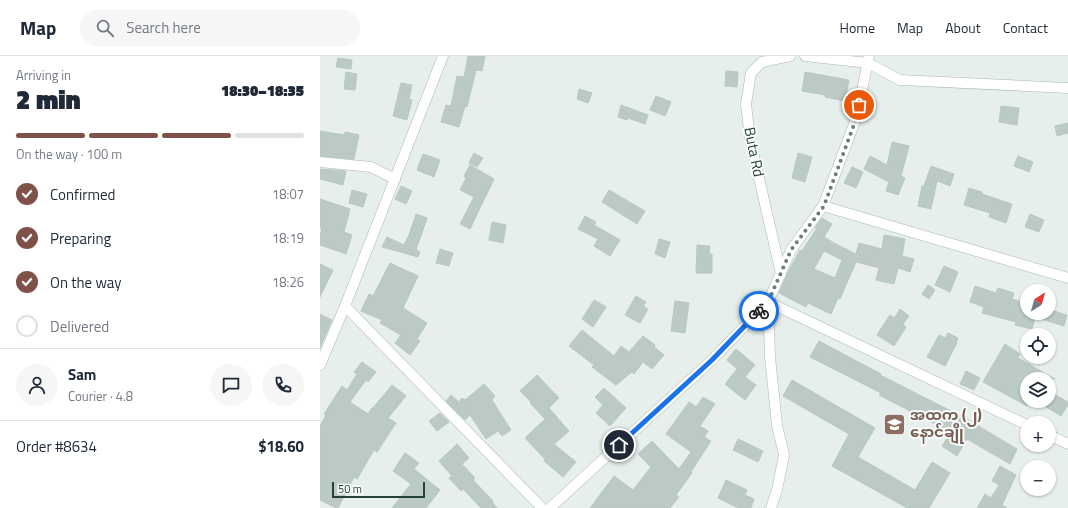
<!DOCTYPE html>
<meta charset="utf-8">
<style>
body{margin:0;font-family:"Titillium Web","Noto Sans Myanmar",sans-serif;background:#f6f6f7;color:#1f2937;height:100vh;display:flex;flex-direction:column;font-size:15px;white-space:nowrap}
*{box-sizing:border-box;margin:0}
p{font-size:13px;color:#747a83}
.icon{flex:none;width:22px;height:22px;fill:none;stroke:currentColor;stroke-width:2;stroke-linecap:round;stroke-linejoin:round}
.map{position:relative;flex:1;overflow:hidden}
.panel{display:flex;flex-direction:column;background:#fff;width:320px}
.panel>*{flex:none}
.needle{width:26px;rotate:37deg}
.buttons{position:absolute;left:700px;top:228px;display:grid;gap:8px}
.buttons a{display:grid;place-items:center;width:36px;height:36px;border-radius:50%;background:#fff;box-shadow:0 1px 3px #0004;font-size:20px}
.scale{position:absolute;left:12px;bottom:10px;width:93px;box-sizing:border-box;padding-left:4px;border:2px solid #24423a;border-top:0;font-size:11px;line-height:14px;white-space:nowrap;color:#24423a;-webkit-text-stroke:3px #f7fbf9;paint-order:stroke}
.pin{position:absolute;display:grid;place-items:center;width:34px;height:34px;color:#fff;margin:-17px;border:2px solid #fff;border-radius:50%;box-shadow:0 1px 4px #0007}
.courier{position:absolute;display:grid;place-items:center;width:40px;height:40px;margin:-20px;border:3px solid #1a73e8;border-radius:50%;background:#fff;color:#222;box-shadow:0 1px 5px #0007}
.summary em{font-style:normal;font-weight:800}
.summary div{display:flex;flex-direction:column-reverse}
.summary{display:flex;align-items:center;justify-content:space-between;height:68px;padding:0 16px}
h1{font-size:26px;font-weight:800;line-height:30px}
.bar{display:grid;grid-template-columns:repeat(4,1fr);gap:6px 4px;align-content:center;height:48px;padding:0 16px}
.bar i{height:5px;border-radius:3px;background:#e0e1e3}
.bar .on{background:#7f5249}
.bar p{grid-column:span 4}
.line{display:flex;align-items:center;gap:10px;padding:0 16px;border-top:1px solid #e0e1e3}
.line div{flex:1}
.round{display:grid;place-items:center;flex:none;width:42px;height:42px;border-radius:21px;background:#f6f6f7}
ol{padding:0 16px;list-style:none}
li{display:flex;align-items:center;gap:12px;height:44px}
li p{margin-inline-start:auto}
li .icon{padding:4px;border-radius:50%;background:#7f5249;color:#fff;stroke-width:4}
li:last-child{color:#747a83}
li i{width:22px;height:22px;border:2px solid #e0e1e3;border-radius:50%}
header{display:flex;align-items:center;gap:24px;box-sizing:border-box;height:56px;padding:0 20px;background:#fff;border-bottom:1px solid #e0e1e3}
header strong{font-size:19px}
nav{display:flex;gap:22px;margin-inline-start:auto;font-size:14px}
.search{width:280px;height:36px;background:#f6f6f7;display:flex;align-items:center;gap:10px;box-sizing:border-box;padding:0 14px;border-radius:22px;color:#747a83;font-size:15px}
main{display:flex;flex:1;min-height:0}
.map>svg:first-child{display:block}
.building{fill:#bbcac4;stroke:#b8c9c2;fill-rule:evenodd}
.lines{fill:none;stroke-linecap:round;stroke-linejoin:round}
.minor-casing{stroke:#a8b8b2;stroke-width:11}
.minor{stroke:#fff;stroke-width:10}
.done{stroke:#687f78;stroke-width:4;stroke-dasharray:0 7.2}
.route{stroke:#1a73e8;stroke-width:5}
.labels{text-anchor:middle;stroke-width:4;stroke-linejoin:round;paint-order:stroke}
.street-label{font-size:15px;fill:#24423a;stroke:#f7fbf9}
.education-label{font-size:15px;font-weight:bold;fill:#785e54;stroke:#f7fbf9;text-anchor:start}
</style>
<header>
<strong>Map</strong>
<div class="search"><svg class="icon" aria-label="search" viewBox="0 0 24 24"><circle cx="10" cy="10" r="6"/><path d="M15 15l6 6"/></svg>Search here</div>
<nav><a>Home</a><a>Map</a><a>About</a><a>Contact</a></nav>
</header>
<main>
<section class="panel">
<div class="summary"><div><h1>2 min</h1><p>Arriving in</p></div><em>18:30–18:35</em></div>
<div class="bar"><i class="on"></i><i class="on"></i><i class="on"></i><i></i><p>On the way · 100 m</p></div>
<ol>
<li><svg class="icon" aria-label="check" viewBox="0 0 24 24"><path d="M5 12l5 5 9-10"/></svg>Confirmed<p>18:07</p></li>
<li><svg class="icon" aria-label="check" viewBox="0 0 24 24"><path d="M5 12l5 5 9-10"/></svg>Preparing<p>18:19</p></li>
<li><svg class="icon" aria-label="check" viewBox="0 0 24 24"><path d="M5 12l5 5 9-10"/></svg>On the way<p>18:26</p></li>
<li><i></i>Delivered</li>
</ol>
<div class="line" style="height:72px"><a class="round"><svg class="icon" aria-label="person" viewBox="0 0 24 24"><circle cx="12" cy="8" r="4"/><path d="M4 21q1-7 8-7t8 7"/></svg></a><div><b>Sam</b><p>Courier · 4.8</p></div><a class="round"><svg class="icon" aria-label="chat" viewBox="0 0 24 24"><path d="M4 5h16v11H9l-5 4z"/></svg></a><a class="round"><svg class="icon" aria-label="phone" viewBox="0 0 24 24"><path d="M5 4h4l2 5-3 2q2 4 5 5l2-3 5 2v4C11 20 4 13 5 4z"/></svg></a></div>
<div class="line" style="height:52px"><div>Order #8634</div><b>$18.60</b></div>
</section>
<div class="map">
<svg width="748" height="452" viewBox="0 0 748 452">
<rect width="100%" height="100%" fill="#e6efeb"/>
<g class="building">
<polygon points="148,0 165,0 162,15 156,14 147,51 145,50 139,71 121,66 126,49 131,50 137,20 144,21"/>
<polygon points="18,2 32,4 31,13 16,11"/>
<polygon points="406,15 418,16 417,31 405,30"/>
<polygon points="26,16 37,18 35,34 24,33"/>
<polygon points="485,16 529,24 525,45 505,41 505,39 482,35"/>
<polygon points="81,27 92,29 89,43 92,44 87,64 73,60"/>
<polygon points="259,33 272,37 268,47 257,43"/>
<polygon points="336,40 351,46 345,60 330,54"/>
<polygon points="301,49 328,59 325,68 308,62 307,64 298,61"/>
<polygon points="681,50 699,52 697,69 679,66"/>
<polygon points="748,67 748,77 737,80 735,70"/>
<polygon points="0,75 24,79 25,76 39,79 34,103 0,100"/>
<polygon points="572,86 589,90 581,120 585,122 578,139 566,135 569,126 544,113 550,100 567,109"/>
<polygon points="154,97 163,102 157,111 149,107"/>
<polygon points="478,97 492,101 485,126 472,122"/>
<polygon points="103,98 120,104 114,121 97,114"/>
<polygon points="698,100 713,106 709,116 694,110"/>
<polygon points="150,109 174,123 150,173 140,168 154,141 140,134 146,122 144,120"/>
<polygon points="611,110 634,118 630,130 617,125 611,153 598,150 602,130 604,130"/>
<polygon points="532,111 543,116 536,132 524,127"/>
<polygon points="0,113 26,115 23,129 0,123"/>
<polygon points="81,130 92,135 86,148 75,143"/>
<polygon points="649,132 662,136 662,138 692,148 686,167 669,161 670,157 644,149"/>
<polygon points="32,134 47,138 43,151 29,147"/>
<polygon points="289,134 325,155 317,168 282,146"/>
<polygon points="0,143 30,153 24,176 32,179 26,198 0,189 0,180 2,173 0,172"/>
<polygon points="96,158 107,162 96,194 100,196 98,201 62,191 67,181 84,189 89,179"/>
<polygon points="710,158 724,164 719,176 705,171"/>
<polygon points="265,160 276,166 274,169 300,184 290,200 274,190 278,183 258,173"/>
<path d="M502,162l10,6 -8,13 12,7 20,10 3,-11 23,6 2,-14 21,4 -3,17 12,3 -4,13 -12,-4 -4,16 -18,-4 3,-12 -23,-6 -16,37 -2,-1 -7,16 -23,-11 -2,4 -27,-14 9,-21 12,-22 2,1 15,-23h-2zM504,195l18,9 -7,18 -21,-9z"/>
<polygon points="172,166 186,169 183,187 169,184"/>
<polygon points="339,183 350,186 345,202 335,198"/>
<polygon points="377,189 390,190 389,198 392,198 392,217 376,217"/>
<polygon points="120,193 133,197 129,210 116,207"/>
<polygon points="70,207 98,220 83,252 107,267 97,283 100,285 90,299 75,287 81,279 60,267 62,264 41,255 49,238 53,240"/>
<polygon points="0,208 13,214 0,241"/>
<polygon points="624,210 638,216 630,236 615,229"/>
<polygon points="608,229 615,234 609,243 602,238"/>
<polygon points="655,230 676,237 678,232 694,237 692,243 707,247 707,257 730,257 731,254 747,259 744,270 715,261 712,273 695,269 696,266 662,257 664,251 650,246"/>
<polygon points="316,240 326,246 323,250 328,253 320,267 305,259"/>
<polygon points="274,244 286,251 273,271 262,263"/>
<polygon points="355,245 369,247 365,277 351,275"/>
<polygon points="580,253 589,260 583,268 586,271 574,290 557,279 570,259 574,262"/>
<polygon points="0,258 12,264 0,292"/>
<polygon points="262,274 294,300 301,290 309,296 323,280 335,289 334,291 344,299 332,313 323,306 314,318 312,316 296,329 272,311 274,309 249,290"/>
<polygon points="628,277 638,282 636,287 637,287 625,310 607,301 619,279 625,282"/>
<polygon points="499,285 561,318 560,319 645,362 697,393 690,408 647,383 637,400 622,390 631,376 559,339 561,337 490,301"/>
<polygon points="685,288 700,298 698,302 735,323 707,323 707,350 663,326"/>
<polygon points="416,293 435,309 425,321 436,329 425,344 405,328 417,313 407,304"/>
<polygon points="42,306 56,316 48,326 46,324 30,346 48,358 52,352 53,352 72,329 86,340 68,362 76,367 57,396 54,394 37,423 34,421 18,452 16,452 0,444 0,370 6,359 4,358 22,330 27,334 37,318 34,316"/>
<polygon points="646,315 660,322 654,334 640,328"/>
<polygon points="217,319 239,342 229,352 249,375 234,388 256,406 243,421 224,405 225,403 205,382 225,363 210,347 211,346 200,335"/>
<polygon points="472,324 555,372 538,401 595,434 612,406 630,417 609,452 587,452 512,410 529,378 463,340"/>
<polygon points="164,328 175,340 172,344 191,374 182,380 178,375 166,383 150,359 145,364 126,345 131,339 139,346 142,342 145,344"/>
<polygon points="284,332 306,352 290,370 276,357 283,349 275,341"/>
<polygon points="734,338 748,346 748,349 741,360 726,351"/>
<polygon points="383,341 395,348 380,370 388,375 384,381 391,385 371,416 372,417 356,439 359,441 350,452 270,452 294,420 313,434 331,411 318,398 332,385 359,413 371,396 346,378 369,346 376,351"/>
<polygon points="120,357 129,366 117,375 109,365"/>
<polygon points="418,383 443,395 438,406 413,394"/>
<polygon points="137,388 149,402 142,408 155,422 153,424 173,445 172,446 177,452 161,452 143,433 141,435 129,422 132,420 119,405"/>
<polygon points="85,397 99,407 94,413 120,434 106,452 72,452 91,428 73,415"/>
<polygon points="680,410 696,419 682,449 687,452 657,452 665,438 671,442 679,429 672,425"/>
<polygon points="406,424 427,434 425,439 434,443 431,452 418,452 398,442"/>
</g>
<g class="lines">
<defs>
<g id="minor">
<polyline points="123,0 25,250 222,452"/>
<polyline points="485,0 548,7 580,24 748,32"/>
<polyline points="0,106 51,111 75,123"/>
<polyline points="503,150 748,222"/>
<polyline points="461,218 430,83 426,48 431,17 442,6 470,0"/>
<polyline points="0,309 25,250"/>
<polyline points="729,379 748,388"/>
<polyline points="230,452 392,304 448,246 471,194 503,150 536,63 549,0"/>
<polyline points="451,452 457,434 464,399 457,369 450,301 448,246 707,369"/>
</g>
</defs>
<use href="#minor" class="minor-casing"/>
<use href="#minor" class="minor"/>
</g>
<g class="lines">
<polyline class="done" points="439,255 448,246 471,194 504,150 536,63 539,49"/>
<polyline class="route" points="299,389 392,304 439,255"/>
</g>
<defs>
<symbol id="school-square" viewBox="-11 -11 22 22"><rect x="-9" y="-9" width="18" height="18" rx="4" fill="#8d6e63" stroke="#f7fbf9"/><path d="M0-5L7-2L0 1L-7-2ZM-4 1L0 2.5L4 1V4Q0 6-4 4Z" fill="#fff"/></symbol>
</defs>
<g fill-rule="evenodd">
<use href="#school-square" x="562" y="356" width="25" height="25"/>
</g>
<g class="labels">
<g class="street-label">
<text transform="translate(434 96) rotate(79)" y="5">Buta Rd</text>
</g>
<g class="education-label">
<text x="590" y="364">အထက (၂)<tspan x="590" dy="17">နောင်ချို</tspan></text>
</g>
</g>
</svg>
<div class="buttons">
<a><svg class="needle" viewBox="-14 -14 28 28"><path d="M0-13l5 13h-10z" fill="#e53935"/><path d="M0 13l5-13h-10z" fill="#747a83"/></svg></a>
<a><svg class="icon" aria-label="locate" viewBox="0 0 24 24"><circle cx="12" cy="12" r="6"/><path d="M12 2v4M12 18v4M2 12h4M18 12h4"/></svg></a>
<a><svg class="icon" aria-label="layers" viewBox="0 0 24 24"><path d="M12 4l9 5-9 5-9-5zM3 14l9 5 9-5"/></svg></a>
<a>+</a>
<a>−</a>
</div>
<div class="scale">50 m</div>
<div class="pin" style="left:539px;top:49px;background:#ea580c"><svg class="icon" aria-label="bag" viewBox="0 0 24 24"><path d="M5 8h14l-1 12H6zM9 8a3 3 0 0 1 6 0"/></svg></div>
<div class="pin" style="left:299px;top:389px;background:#1f2937"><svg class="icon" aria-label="home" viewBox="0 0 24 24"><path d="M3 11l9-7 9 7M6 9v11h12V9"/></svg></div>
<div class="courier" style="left:439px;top:255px"><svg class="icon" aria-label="bike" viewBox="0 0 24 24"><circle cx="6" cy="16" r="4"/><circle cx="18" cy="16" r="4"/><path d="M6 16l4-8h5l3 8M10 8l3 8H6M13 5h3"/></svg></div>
</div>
</main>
